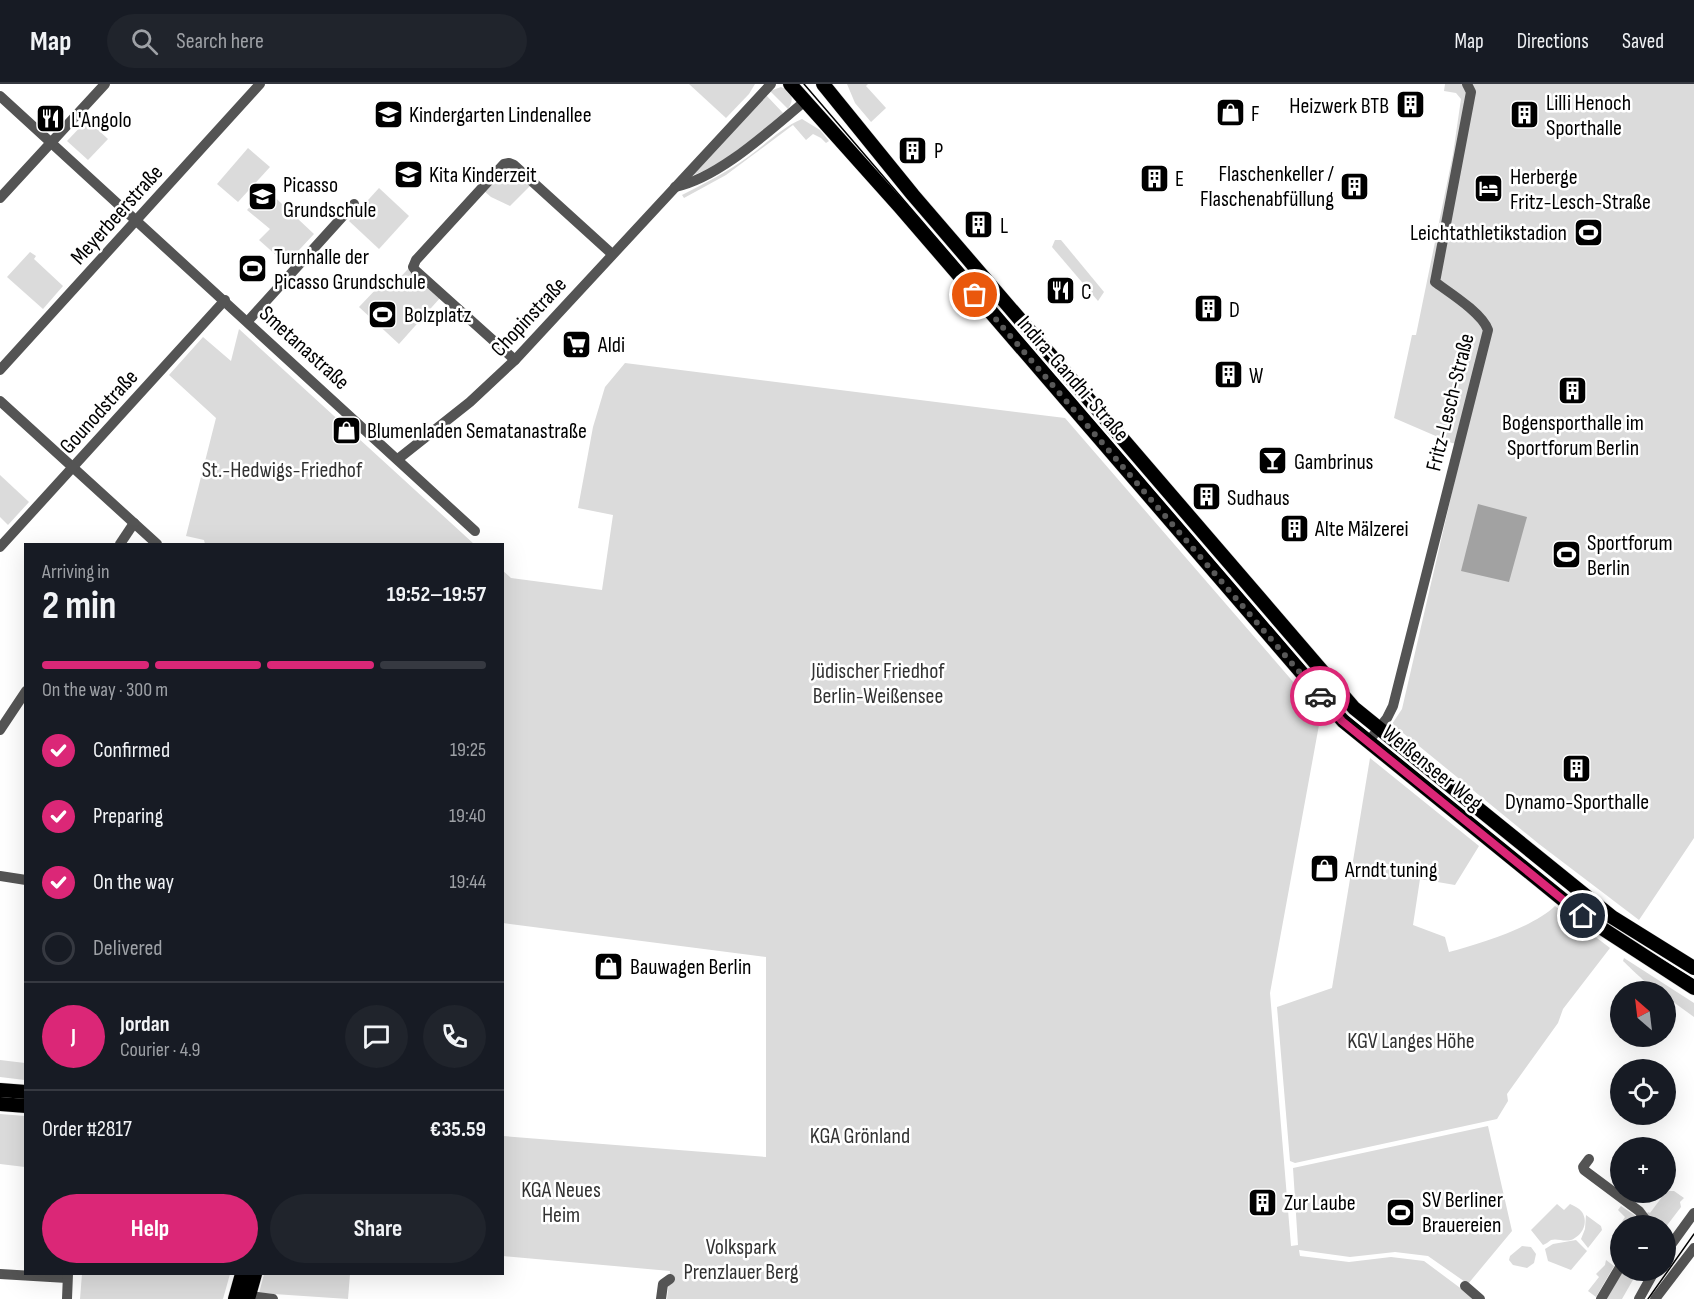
<!DOCTYPE html>
<meta charset="utf-8">
<style>
body{margin:0;font-family:"Sofia Sans Condensed",sans-serif;background:#20242c;color:#f1f3f6;height:100vh;display:flex;flex-direction:column;font-size:22px;white-space:nowrap}
*{box-sizing:border-box;margin:0}
p{font-size:20px;color:#9ea1a6}
.icon{flex:none;width:33px;height:33px;fill:none;stroke:currentColor;stroke-width:2;stroke-linecap:round;stroke-linejoin:round}
.map{position:relative;flex:1;overflow:hidden}
.details{position:absolute;left:24px;top:459px;width:480px;height:732px;display:flex;flex-direction:column;background:#171b24;border-radius:0px;box-shadow:0 6px 24px #0002}
.details>*{flex:none}
.needle{width:39px;rotate:332deg}
.buttons{position:absolute;left:1610px;top:897px;display:grid;gap:12px}
.buttons a{display:grid;place-items:center;width:66px;height:66px;border-radius:50%;background:#171b24;box-shadow:0 6px 24px #0002;font-size:30px}
.pin{position:absolute;display:grid;place-items:center;width:51px;height:51px;color:#fff;margin:-26px;border:3px solid #fff;border-radius:50%;box-shadow:0 2px 6px #0007}
.courier{position:absolute;display:grid;place-items:center;width:60px;height:60px;margin:-30px;border:4px solid #db2777;border-radius:50%;background:#fff;color:#222;box-shadow:0 2px 8px #0007}
.summary em{font-style:normal;font-weight:700}
.summary div{display:flex;flex-direction:column-reverse}
.summary{display:flex;align-items:center;justify-content:space-between;height:102px;padding:0 18px}
h1{font-size:39px;font-weight:700;line-height:45px}
.bar{display:grid;grid-template-columns:repeat(4,1fr);gap:9px 6px;align-content:center;height:72px;padding:0 18px}
.bar i{height:8px;border-radius:4px;background:#363941}
.bar .selected{background:#db2777}
.bar p{grid-column:span 4}
.line{display:flex;align-items:center;gap:15px;padding:0 18px;border-top:2px solid #363941}
.line div{flex:1}
.round{display:grid;place-items:center;flex:none;width:63px;height:63px;border-radius:32px;background:#20242c}
ol{padding:0 18px;list-style:none}
li{display:flex;align-items:center;gap:18px;height:66px}
li p{margin-inline-start:auto}
li .icon{padding:6px;border-radius:50%;background:#db2777;color:#fff;stroke-width:4}
li:last-child{color:#9ea1a6}
li i{width:33px;height:33px;border:3px solid #363941;border-radius:50%}
.button{display:flex;gap:12px;margin-top:auto;padding:12px 18px}
.button a{flex:1;height:69px;border-radius:36px;background:#db2777;color:#fff;font-size:24px;font-weight:700;line-height:69px;text-align:center}
.button a+a{background:#20242c;color:#f1f3f6}
header{display:flex;align-items:center;gap:36px;box-sizing:border-box;height:84px;padding:0 30px;background:#171b24;border-bottom:2px solid #363941}
header strong{font-size:28px}
nav{display:flex;gap:33px;margin-inline-start:auto;font-size:21px}
.search{width:420px;height:54px;background:#20242c;display:flex;align-items:center;gap:15px;box-sizing:border-box;padding:0 21px;border-radius:33px;color:#9ea1a6;font-size:22px}
.map>svg:first-child{display:block}
.green{fill:#dbdbdb}
.water{fill:#a2a2a2}
.lines{fill:none;stroke-linecap:round;stroke-linejoin:round}
.major-casing{stroke:#dbdbdb;stroke-width:15}
.minor{stroke:#545454;stroke-width:10}
.major{stroke:#000;stroke-width:14}
.tram{stroke:#000;stroke-width:1.5}
.done{stroke:#595959;stroke-width:6;stroke-dasharray:0 10.8}
.route{stroke:#db2777;stroke-width:8}
.labels{text-anchor:middle;stroke-width:5;stroke-linejoin:round;paint-order:stroke}
.poi-label{font-size:22px;fill:#000;stroke:#fff;text-anchor:start}
.street-label{font-size:22px;fill:#000;stroke:#fff}
.park-label{font-size:22px;fill:#323232;stroke:#fff}
</style>
<header>
<strong>Map</strong>
<div class="search"><svg class="icon" aria-label="search" viewBox="0 0 24 24"><circle cx="10" cy="10" r="6"/><path d="M15 15l6 6"/></svg>Search here</div>
<nav><a>Map</a><a>Directions</a><a>Saved</a></nav>
</header>
<div class="map">
<svg width="1694" height="1215" viewBox="0 0 1694 1215">
<rect width="100%" height="100%" fill="#fff"/>
<g class="green">
<polygon points="689,0 755,0 749,10 726,34"/>
<polygon points="847,0 868,0 866,2 886,24 871,38 855,19"/>
<polygon points="1445,0 1694,0 1694,754 1639,836 1539,760 1392,640 1402,625 1463,361 1452,359 1394,334 1412,251 1416,251 1453,70 1461,15 1456,9 1444,7"/>
<path d="M781,3c11,4 14,12 7,22l-18,-18z"/>
<path d="M766,11l17,18c-27,23 -55,48 -89,62l-1,-1z"/>
<path d="M802,35l18,11 9,11 -3,2 -5,-5 -8,-4 -7,6 -13,-15 -67,50 -42,23 -2,-3c22,-11 45,-23 66,-38 17,-12 34,-30 54,-38z"/>
<polygon points="87,36 108,55 88,76 67,57"/>
<polygon points="248,64 270,83 238,118 217,100"/>
<polygon points="508,85 511,85 531,101 510,122 491,113 484,107 505,86"/>
<polygon points="379,104 409,132 379,165 349,137"/>
<polygon points="266,105 314,150 286,180 259,156 270,145 247,126"/>
<polygon points="1055,156 1061,156 1104,208 1098,217 1052,163"/>
<polygon points="30,168 36,172 34,175 63,202 43,225 7,193"/>
<polygon points="408,185 440,214 399,260 359,223 379,202 388,199 392,202"/>
<polygon points="239,245 474,460 205,460 204,456 186,452 216,334 169,291 203,253 231,277"/>
<polygon points="625,279 1065,334 1321,630 1270,909 1291,1162 1298,1161 1293,1084 1488,1042 1512,1147 1468,1200 1428,1172 1395,1168 1350,1173 1299,1166 1300,1172 1349,1178 1391,1173 1424,1177 1475,1215 667,1215 670,1187 503,1172 503,1052 766,1073 766,873 503,839 502,486 511,494 602,506 613,431 578,424 593,343 605,303"/>
<polygon points="0,391 29,418 8,441 0,433"/>
<path d="M1370,674l109,88 -24,39 -35,-6 -7,46 32,12 4,15c32,-9 83,-24 106,-46l55,42 -47,61 -5,14 -51,71 1,7 -11,18 -202,44 -5,-2 -13,-154 55,-19z"/>
<path d="M1624,874l70,45v14l-29,-21v-4c-12,0 -32,-22 -42,-31z"/>
<polygon points="0,976 25,979 25,996 0,993"/>
<polygon points="0,1030 25,1032 25,1083 0,1080"/>
<path d="M1669,1107h5l10,7 -4,4 1,5 -16,21v-2c-10,-1 -15,0 -19,-11l2,-3 2,1 15,-20z"/>
<path d="M1557,1120l7,6 6,-6c4,2 9,4 12,8 7,11 0,24 -11,28 -7,2 -14,-2 -20,0 -3,2 -5,4 -8,5l-12,-15z"/>
<polygon points="1621,1122 1637,1133 1639,1141 1620,1142 1620,1145 1618,1143 1625,1133 1618,1126"/>
<polygon points="1586,1131 1601,1142 1602,1146 1588,1164 1581,1155 1585,1145"/>
<polygon points="1576,1156 1587,1167 1571,1186 1548,1177 1545,1165 1553,1160"/>
<polygon points="1522,1162 1531,1163 1536,1170 1534,1179 1527,1184 1513,1181 1509,1176 1510,1172"/>
<polygon points="1606,1176 1614,1182 1596,1213 1588,1207 1599,1193 1596,1190 1605,1181"/>
<polygon points="1622,1187 1638,1187 1622,1215 1604,1215"/>
<polygon points="82,1190 230,1190 223,1215 80,1215"/>
<polygon points="264,1190 350,1190 348,1215 259,1209"/>
</g>
<polygon class="water" points="1478,420 1527,433 1509,498 1461,487"/>
<g class="lines">
<defs>
<g id="major">
<polyline points="790,0 900,123 1343,637 1583,832 1694,904"/>
<polyline points="823,0 913,111 1354,624 1612,833 1694,884"/>
<polyline points="0,1006 26,1008"/>
<polyline points="0,1020 26,1022"/>
<polyline points="235,1215 242,1190"/>
<polyline points="248,1215 255,1190"/>
</g>
</defs>
<use href="#major" class="major-casing"/>
<g class="minor">
<polyline points="0,12 475,447"/>
<path d="M675,103c44,-9 95,-57 129,-85"/>
<polyline points="0,114 105,0"/>
<polyline points="248,237 354,120"/>
<polyline points="515,276 416,187 413,183 416,176 504,80 509,79 514,81 612,170"/>
<polyline points="0,286 260,0"/>
<polyline points="0,317 157,460"/>
<polyline points="398,375 470,318 515,276 771,0"/>
<polyline points="120,460 134,439"/>
<polyline points="0,463 225,216"/>
<polyline points="0,646 26,607"/>
<path d="M1368,658l19,-24 6,-12 95,-376c-6,-17 -38,-37 -53,-48l36,-190 -4,-8"/>
<polyline points="0,792 26,796"/>
<polyline points="1589,1075 1583,1083 1584,1086 1639,1127 1645,1135 1644,1142"/>
<polyline points="1665,1169 1694,1129"/>
<polyline points="0,1190 67,1194"/>
<polyline points="1465,1202 1480,1215"/>
<polyline points="249,1212 273,1215"/>
<polyline points="67,1215 68,1190"/>
<polyline points="661,1215 663,1200 670,1195"/>
<polyline points="1601,1215 1620,1183"/>
<polyline points="1639,1215 1655,1186"/>
<polyline points="1655,1215 1694,1164"/>
</g>
<use href="#major" class="major"/>
<g class="tram">
<polyline points="804,0 1346,631 1586,827 1619,850 1694,896"/>
<polyline points="1648,1215 1694,1150"/>
</g>
</g>
<g class="lines">
<polyline class="done" points="975,211 1320,612"/>
<polyline class="route" points="1320,612 1342,637 1583,832"/>
</g>
<defs>
<symbol id="building-square" viewBox="-11 -11 22 22"><rect x="-9" y="-9" width="18" height="18" rx="4" fill="#000" stroke="#fff"/><path d="M-4-6H4V6H1V3H-1V6H-4ZM-2.5-4.3h1.7v1.8h-1.7ZM.8-4.3h1.7v1.8H.8ZM-2.5-1h1.7V.8h-1.7ZM.8-1h1.7V.8H.8Z" fill="#fff"/></symbol>
<symbol id="shop-square" viewBox="-11 -11 22 22"><rect x="-9" y="-9" width="18" height="18" rx="4" fill="#000" stroke="#fff"/><path d="M-5-2.5h2.3a2.7 3.5 0 0 1 5.4 0H5L5.5 6h-11ZM-1.5-2.5h3a1.5 2.3 0 0 0-3 0Z" fill="#fff"/></symbol>
<symbol id="school-square" viewBox="-11 -11 22 22"><rect x="-9" y="-9" width="18" height="18" rx="4" fill="#000" stroke="#fff"/><path d="M0-5L7-2L0 1L-7-2ZM-4 1L0 2.5L4 1V4Q0 6-4 4Z" fill="#fff"/></symbol>
<symbol id="restaurant-square" viewBox="-11 -11 22 22"><rect x="-9" y="-9" width="18" height="18" rx="4" fill="#000" stroke="#fff"/><path d="M-5-6h1v4h1v-4h1v4h1v-4h1v5L-1.5 .5V6h-2V.5L-5-1ZM5-6V6H3V1.5H1.5Q1.5-4 5-6Z" fill="#fff"/></symbol>
<symbol id="hotel-square" viewBox="-11 -11 22 22"><rect x="-9" y="-9" width="18" height="18" rx="4" fill="#000" stroke="#fff"/><path d="M-6-4.5h1.5V1H6V5H4.5V3h-9V5H-6ZM-4 0a1.8 1.8 0 1 1 3.6 0ZM.5 0V-2.5h3Q6-2.5 6 0Z" fill="#fff"/></symbol>
<symbol id="stadium-square" viewBox="-11 -11 22 22"><rect x="-9" y="-9" width="18" height="18" rx="4" fill="#000" stroke="#fff"/><path d="M0-5a6.5 5 0 1 0 0 10a6.5 5 0 1 0 0-10ZM-3.5-1.8h7v3.6h-7Z" fill="#fff"/></symbol>
<symbol id="supermarket-square" viewBox="-11 -11 22 22"><rect x="-9" y="-9" width="18" height="18" rx="4" fill="#000" stroke="#fff"/><path d="M-6-5.5h2.5l.6 2H6L4.5 2H-2.5L-4.4-4H-6ZM-1.5 3.2a1.3 1.3 0 1 0 .1 0ZM3 3.2a1.3 1.3 0 1 0 .1 0Z" fill="#fff"/></symbol>
<symbol id="bar-square" viewBox="-11 -11 22 22"><rect x="-9" y="-9" width="18" height="18" rx="4" fill="#000" stroke="#fff"/><path d="M-6-5H6L.8 .8V4.5H3.5V6h-7V4.5H-.8V.8Z" fill="#fff"/></symbol>
</defs>
<g fill-rule="evenodd">
<use href="#building-square" x="1394" y="4" width="33" height="33"/>
<use href="#shop-square" x="1214" y="12" width="33" height="33"/>
<use href="#school-square" x="372" y="14" width="33" height="33"/>
<use href="#building-square" x="1508" y="14" width="33" height="33"/>
<use href="#restaurant-square" x="34" y="18" width="33" height="33"/>
<use href="#building-square" x="896" y="50" width="33" height="33"/>
<use href="#school-square" x="392" y="74" width="33" height="33"/>
<use href="#building-square" x="1138" y="78" width="33" height="33"/>
<use href="#building-square" x="1338" y="86" width="33" height="33"/>
<use href="#hotel-square" x="1472" y="88" width="33" height="33"/>
<use href="#school-square" x="246" y="96" width="33" height="33"/>
<use href="#building-square" x="962" y="124" width="33" height="33"/>
<use href="#stadium-square" x="1572" y="132" width="33" height="33"/>
<use href="#stadium-square" x="236" y="168" width="33" height="33"/>
<use href="#restaurant-square" x="1044" y="190" width="33" height="33"/>
<use href="#building-square" x="1192" y="208" width="33" height="33"/>
<use href="#stadium-square" x="366" y="214" width="33" height="33"/>
<use href="#supermarket-square" x="560" y="244" width="33" height="33"/>
<use href="#building-square" x="1212" y="274" width="33" height="33"/>
<use href="#building-square" x="1556" y="290" width="33" height="33"/>
<use href="#shop-square" x="330" y="330" width="33" height="33"/>
<use href="#bar-square" x="1256" y="360" width="33" height="33"/>
<use href="#building-square" x="1190" y="396" width="33" height="33"/>
<use href="#building-square" x="1278" y="428" width="33" height="33"/>
<use href="#stadium-square" x="1550" y="454" width="33" height="33"/>
<use href="#building-square" x="1560" y="668" width="33" height="33"/>
<use href="#shop-square" x="1308" y="768" width="33" height="33"/>
<use href="#shop-square" x="592" y="866" width="33" height="33"/>
<use href="#building-square" x="1246" y="1102" width="33" height="33"/>
<use href="#stadium-square" x="1384" y="1112" width="33" height="33"/>
</g>
<g class="labels">
<g class="poi-label">
<text x="1546" y="26">Lilli Henoch<tspan x="1546" dy="25">Sporthalle</tspan></text>
<text x="1389" y="29" text-anchor="end">Heizwerk BTB</text>
<text x="1251" y="37">F</text>
<text x="409" y="38">Kindergarten Lindenallee</text>
<text x="71" y="43">L'Angolo</text>
<text x="934" y="74">P</text>
<text x="1334" y="97" text-anchor="end">Flaschenkeller /<tspan x="1334" dy="25">Flaschenabfüllung</tspan></text>
<text x="429" y="98">Kita Kinderzeit</text>
<text x="1510" y="100">Herberge<tspan x="1510" dy="25">Fritz-Lesch-Straße</tspan></text>
<text x="1175" y="102">E</text>
<text x="283" y="108">Picasso<tspan x="283" dy="25">Grundschule</tspan></text>
<text x="1000" y="149">L</text>
<text x="1567" y="156" text-anchor="end">Leichtathletikstadion</text>
<text x="274" y="180">Turnhalle der<tspan x="274" dy="25">Picasso Grundschule</tspan></text>
<text x="1081" y="215">C</text>
<text x="1229" y="233">D</text>
<text x="404" y="238">Bolzplatz</text>
<text x="598" y="268">Aldi</text>
<text x="1249" y="299">W</text>
<text x="1573" y="346" text-anchor="middle">Bogensporthalle im<tspan x="1573" dy="25">Sportforum Berlin</tspan></text>
<text x="367" y="354">Blumenladen Sematanastraße</text>
<text x="1294" y="385">Gambrinus</text>
<text x="1227" y="421">Sudhaus</text>
<text x="1315" y="452">Alte Mälzerei</text>
<text x="1587" y="466">Sportforum<tspan x="1587" dy="25">Berlin</tspan></text>
<text x="1577" y="725" text-anchor="middle">Dynamo-Sporthalle</text>
<text x="1345" y="793">Arndt tuning</text>
<text x="630" y="890">Bauwagen Berlin</text>
<text x="1422" y="1123">SV Berliner<tspan x="1422" dy="25">Brauereien</tspan></text>
<text x="1284" y="1126">Zur Laube</text>
</g>
<g class="street-label">
<text transform="translate(116 130) rotate(-48)" y="8">Meyerbeerstraße</text>
<text transform="translate(528 232) rotate(-47)" y="8">Chopinstraße</text>
<text transform="translate(305 263) rotate(42)" y="8">Smetanastraße</text>
<text transform="translate(1074 294) rotate(49)" y="8">Indira-Gandhi-Straße</text>
<text transform="translate(1449 318) rotate(-76)" y="8">Fritz-Lesch-Straße</text>
<text transform="translate(98 327) rotate(-48)" y="8">Gounodstraße</text>
<text transform="translate(1433 683) rotate(39)" y="8">Weißenseer Weg</text>
</g>
<g class="park-label">
<text x="282" y="393">St.-Hedwigs-Friedhof</text>
<text x="878" y="594">Jüdischer Friedhof<tspan x="878" dy="25">Berlin-Weißensee</tspan></text>
<text x="1411" y="964">KGV Langes Höhe</text>
<text x="860" y="1059">KGA Grönland</text>
<text x="561" y="1113">KGA Neues<tspan x="561" dy="25">Heim</tspan></text>
<text x="741" y="1170">Volkspark<tspan x="741" dy="25">Prenzlauer Berg</tspan></text>
</g>
</g>
</svg>
<div class="buttons">
<a><svg class="needle" viewBox="-14 -14 28 28"><path d="M0-13l5 13h-10z" fill="#e53935"/><path d="M0 13l5-13h-10z" fill="#9ea1a6"/></svg></a>
<a><svg class="icon" aria-label="locate" viewBox="0 0 24 24"><circle cx="12" cy="12" r="6"/><path d="M12 2v4M12 18v4M2 12h4M18 12h4"/></svg></a>
<a>+</a>
<a>−</a>
</div>
<div class="pin" style="left:975px;top:211px;background:#ea580c"><svg class="icon" aria-label="bag" viewBox="0 0 24 24"><path d="M5 8h14l-1 12H6zM9 8a3 3 0 0 1 6 0"/></svg></div>
<div class="pin" style="left:1583px;top:832px;background:#1f2937"><svg class="icon" aria-label="home" viewBox="0 0 24 24"><path d="M3 11l9-7 9 7M6 9v11h12V9"/></svg></div>
<div class="courier" style="left:1320px;top:612px"><svg class="icon" aria-label="car" viewBox="0 0 24 24"><path d="M5 17H2v-5l4-1 3-4h7l3 4 3 1v5h-3M9 17h6M6 11h13"/><circle cx="7" cy="17" r="2"/><circle cx="17" cy="17" r="2"/></svg></div>
<section class="details">
<div class="summary"><div><h1>2 min</h1><p>Arriving in</p></div><em>19:52–19:57</em></div>
<div class="bar"><i class="selected"></i><i class="selected"></i><i class="selected"></i><i></i><p>On the way · 300 m</p></div>
<ol>
<li><svg class="icon" aria-label="check" viewBox="0 0 24 24"><path d="M5 12l5 5 9-10"/></svg>Confirmed<p>19:25</p></li>
<li><svg class="icon" aria-label="check" viewBox="0 0 24 24"><path d="M5 12l5 5 9-10"/></svg>Preparing<p>19:40</p></li>
<li><svg class="icon" aria-label="check" viewBox="0 0 24 24"><path d="M5 12l5 5 9-10"/></svg>On the way<p>19:44</p></li>
<li><i></i>Delivered</li>
</ol>
<div class="line" style="height:108px"><b class="round" style="background:#db2777;color:#fff">J</b><div><b>Jordan</b><p>Courier · 4.9</p></div><a class="round"><svg class="icon" aria-label="chat" viewBox="0 0 24 24"><path d="M4 5h16v11H9l-5 4z"/></svg></a><a class="round"><svg class="icon" aria-label="phone" viewBox="0 0 24 24"><path d="M5 4h4l2 5-3 2q2 4 5 5l2-3 5 2v4C11 20 4 13 5 4z"/></svg></a></div>
<div class="line" style="height:78px"><div>Order #2817</div><b>€35.59</b></div>
<div class="button"><a>Help</a><a>Share</a></div>
</section>
</div>
